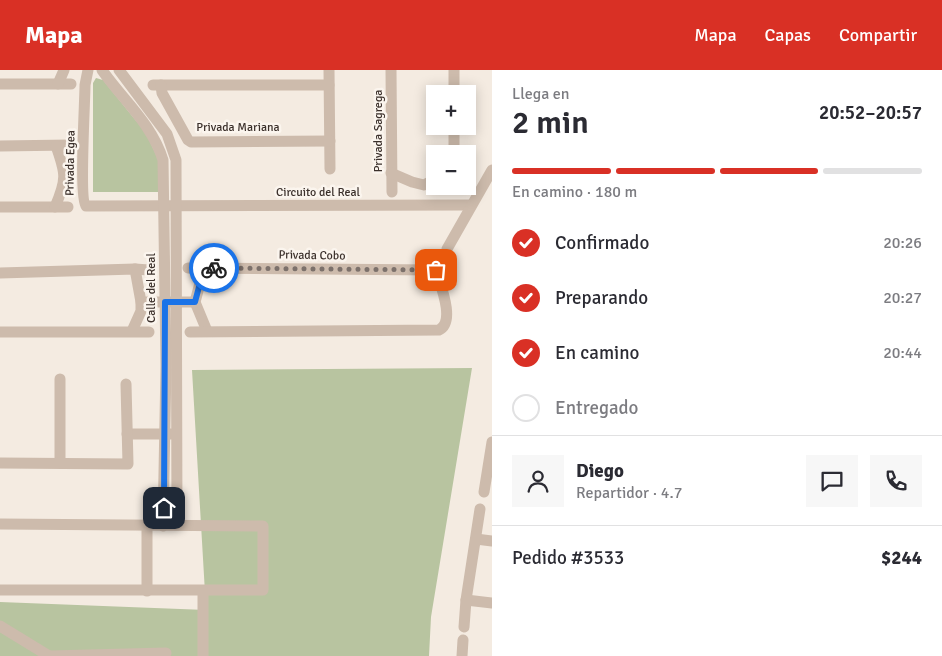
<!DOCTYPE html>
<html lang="es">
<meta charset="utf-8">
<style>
body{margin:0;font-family:Signika,sans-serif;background:#f7f7f7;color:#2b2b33;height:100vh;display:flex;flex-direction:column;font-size:19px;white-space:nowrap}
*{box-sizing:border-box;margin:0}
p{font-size:16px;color:#7c7c81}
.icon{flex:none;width:28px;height:28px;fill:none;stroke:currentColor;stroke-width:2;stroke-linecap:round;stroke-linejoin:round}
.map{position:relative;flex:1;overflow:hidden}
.drawer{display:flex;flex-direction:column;background:#fff;width:450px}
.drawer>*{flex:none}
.tools{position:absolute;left:426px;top:15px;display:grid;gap:10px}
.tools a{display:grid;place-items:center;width:50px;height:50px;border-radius:0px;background:#fff;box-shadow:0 2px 12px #0003;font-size:25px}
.pin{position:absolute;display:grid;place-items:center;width:42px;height:42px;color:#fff;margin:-21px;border-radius:10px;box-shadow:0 2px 8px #0006}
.courier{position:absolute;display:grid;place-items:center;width:50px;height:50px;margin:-25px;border:4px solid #1a73e8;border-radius:50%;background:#fff;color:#222;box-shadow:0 1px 6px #0007}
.overview em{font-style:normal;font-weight:600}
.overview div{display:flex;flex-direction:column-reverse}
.overview{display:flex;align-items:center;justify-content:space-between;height:85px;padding:0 20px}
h1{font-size:32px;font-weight:600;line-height:38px}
.bar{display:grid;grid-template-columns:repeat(4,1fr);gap:8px 5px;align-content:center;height:60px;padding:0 20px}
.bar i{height:6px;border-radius:4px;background:#e1e1e2}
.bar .selected{background:#d93025}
.bar p{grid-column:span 4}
.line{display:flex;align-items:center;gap:12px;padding:0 20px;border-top:1px solid #e1e1e2}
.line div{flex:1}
.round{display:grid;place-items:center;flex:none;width:52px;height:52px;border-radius:0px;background:#f7f7f7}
ol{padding:0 20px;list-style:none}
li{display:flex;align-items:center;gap:15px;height:55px}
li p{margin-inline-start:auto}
li .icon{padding:5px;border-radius:50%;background:#d93025;color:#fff;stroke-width:4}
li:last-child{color:#7c7c81}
li i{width:28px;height:28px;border:2px solid #e1e1e2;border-radius:50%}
header{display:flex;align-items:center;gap:30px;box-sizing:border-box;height:70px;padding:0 25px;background:#d93025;color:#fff}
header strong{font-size:24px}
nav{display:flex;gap:28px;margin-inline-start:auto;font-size:18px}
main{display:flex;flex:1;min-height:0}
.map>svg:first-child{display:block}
.green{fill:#b8c4a0}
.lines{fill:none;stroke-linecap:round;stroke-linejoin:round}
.minor{stroke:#cdbbac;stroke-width:11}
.done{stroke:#7c716b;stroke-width:5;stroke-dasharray:0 9}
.route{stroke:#1a73e8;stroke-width:6}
.labels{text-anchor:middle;stroke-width:5;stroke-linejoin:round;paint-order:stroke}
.street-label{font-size:12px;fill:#3b302b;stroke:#fbf5ee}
</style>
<header>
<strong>Mapa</strong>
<nav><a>Mapa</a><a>Capas</a><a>Compartir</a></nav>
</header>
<main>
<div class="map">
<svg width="492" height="586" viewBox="0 0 492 586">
<rect width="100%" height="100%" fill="#f4ebe1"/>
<g class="green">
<polygon points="96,8 103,10 146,63 158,89 159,122 93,122 93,13"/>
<polygon points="472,298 431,547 429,586 0,586 0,532 206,540 192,300"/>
</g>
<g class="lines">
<g class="minor">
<path d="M88,0l-3,15c0,17 -6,114 1,121l385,-1"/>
<path d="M102,0c21,30 50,54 61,90l3,206 -3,160"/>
<polyline points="119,0 167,64 176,90 177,455"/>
<polyline points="329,0 330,99"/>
<polyline points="391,0 392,122"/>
<polyline points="454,0 454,24"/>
<polyline points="0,14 71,14"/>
<polyline points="58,14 64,0"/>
<polyline points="153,15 329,15"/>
<polyline points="161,15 162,23 188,70 191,72 330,71"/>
<polyline points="0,76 70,75"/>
<polyline points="452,84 454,80 454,56"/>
<polyline points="391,103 412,112 424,115 435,109"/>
<polyline points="0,137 68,137"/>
<path d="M55,137c12,-28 11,-33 1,-61"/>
<polyline points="447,179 492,100"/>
<polyline points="188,198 436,200"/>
<polyline points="204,198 195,232 207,261"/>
<polyline points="135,199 149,200"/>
<polyline points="0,203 135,199 141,232 141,241 132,261"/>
<polyline points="141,232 195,232"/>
<polyline points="0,262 149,262"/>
<path d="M190,262l249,-2c17,-8 1,-46 -3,-60l7,-13"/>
<polyline points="60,309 60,393"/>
<polyline points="127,364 171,364"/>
<polyline points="0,393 128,394 126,314"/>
<polyline points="484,422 492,372"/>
<polyline points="0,454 263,456 263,520 0,520"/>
<polyline points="476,469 492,471"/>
<polyline points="147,521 147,456"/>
<polyline points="203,521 203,586"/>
<polyline points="466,530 492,533"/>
<polyline points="0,556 49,586"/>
<polyline points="464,557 466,530 480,439"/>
<polyline points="50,586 166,583"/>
<polyline points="462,586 463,570"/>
</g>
</g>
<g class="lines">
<polyline class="done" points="214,198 436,200"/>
<polyline class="route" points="164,438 165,232 195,232 204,198 214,198"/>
</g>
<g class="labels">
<g class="street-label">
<text x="238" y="61">Privada Mariana</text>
<text transform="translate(378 61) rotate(-90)" y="4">Privada Sagrega</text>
<text transform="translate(70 93) rotate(-89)" y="4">Privada Egea</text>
<text x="318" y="126">Circuito del Real</text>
<text transform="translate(312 185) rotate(1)" y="4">Privada Cobo</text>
<text transform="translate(151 218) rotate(-90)" y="4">Calle del Real</text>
</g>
</g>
</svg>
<div class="tools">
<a>+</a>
<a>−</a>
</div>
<div class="pin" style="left:436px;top:200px;background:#ea580c"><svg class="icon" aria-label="bag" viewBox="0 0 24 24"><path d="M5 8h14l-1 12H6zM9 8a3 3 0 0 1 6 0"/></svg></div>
<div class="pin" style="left:164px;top:438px;background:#1f2937"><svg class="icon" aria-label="home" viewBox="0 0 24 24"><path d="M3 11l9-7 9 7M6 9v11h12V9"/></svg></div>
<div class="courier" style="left:214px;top:198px"><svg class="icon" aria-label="bike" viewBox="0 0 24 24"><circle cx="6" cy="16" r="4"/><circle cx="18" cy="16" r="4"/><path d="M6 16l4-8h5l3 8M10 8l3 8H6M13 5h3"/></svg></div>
</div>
<section class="drawer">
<div class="overview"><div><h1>2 min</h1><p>Llega en</p></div><em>20:52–20:57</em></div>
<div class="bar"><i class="selected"></i><i class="selected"></i><i class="selected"></i><i></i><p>En camino · 180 m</p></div>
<ol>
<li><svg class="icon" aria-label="check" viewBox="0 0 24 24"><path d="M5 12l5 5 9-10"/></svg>Confirmado<p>20:26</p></li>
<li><svg class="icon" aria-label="check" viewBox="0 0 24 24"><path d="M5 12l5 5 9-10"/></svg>Preparando<p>20:27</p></li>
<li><svg class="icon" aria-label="check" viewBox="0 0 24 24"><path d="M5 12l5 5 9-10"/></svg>En camino<p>20:44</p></li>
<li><i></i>Entregado</li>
</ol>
<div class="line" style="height:90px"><a class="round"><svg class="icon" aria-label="person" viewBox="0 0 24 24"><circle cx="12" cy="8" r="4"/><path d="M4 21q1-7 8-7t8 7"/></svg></a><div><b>Diego</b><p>Repartidor · 4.7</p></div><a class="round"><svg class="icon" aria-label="chat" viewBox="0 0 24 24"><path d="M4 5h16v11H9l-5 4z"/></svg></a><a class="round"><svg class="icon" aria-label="phone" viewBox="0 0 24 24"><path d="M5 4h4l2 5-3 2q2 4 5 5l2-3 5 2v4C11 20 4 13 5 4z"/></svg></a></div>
<div class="line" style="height:65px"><div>Pedido #3533</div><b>$244</b></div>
</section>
</main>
